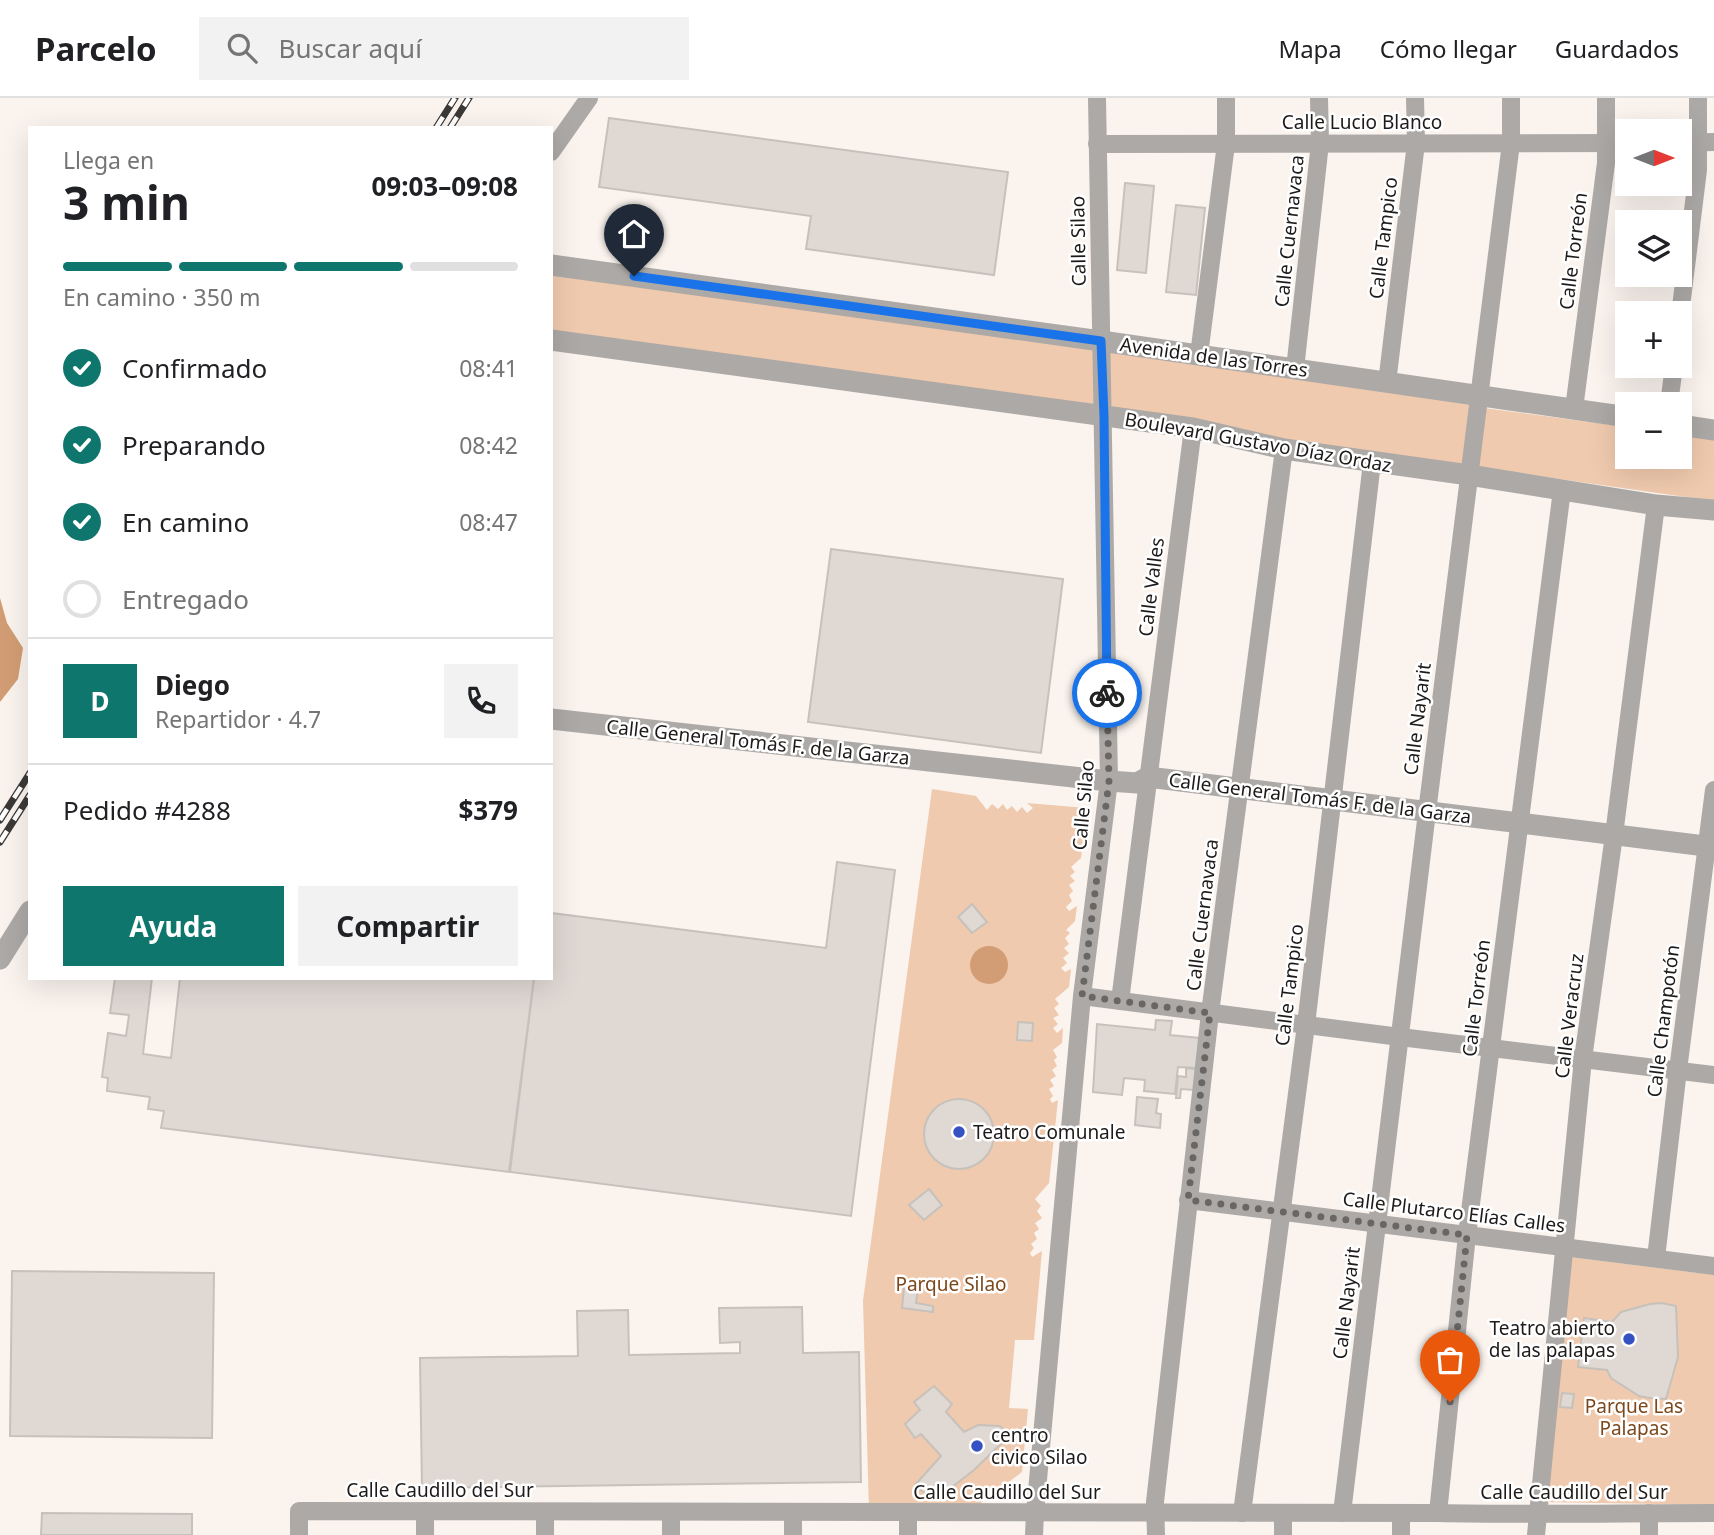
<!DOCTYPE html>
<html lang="es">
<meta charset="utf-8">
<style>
body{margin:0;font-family:"Noto Sans",sans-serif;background:#f2f2f2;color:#202124;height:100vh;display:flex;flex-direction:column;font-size:26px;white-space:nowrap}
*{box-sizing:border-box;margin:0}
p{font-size:23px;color:#757577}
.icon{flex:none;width:38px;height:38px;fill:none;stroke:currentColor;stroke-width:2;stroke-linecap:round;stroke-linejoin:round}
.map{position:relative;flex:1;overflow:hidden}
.panel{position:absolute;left:28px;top:28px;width:525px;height:854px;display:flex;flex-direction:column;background:#fff;border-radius:0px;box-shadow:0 7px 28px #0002}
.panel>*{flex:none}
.needle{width:46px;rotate:90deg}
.controls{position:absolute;left:1615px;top:21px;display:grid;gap:14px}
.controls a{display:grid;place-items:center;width:77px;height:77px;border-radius:0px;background:#fff;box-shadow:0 7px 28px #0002;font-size:35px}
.pin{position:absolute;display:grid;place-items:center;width:60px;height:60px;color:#fff;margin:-72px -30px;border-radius:50% 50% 50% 0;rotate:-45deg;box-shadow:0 0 7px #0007}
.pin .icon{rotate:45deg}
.courier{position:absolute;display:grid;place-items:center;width:70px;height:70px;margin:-35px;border:5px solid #1a73e8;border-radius:50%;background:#fff;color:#222;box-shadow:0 2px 9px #0007}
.head em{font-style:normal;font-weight:700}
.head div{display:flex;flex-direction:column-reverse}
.head{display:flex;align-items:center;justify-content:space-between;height:119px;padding:0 35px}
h1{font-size:46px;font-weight:700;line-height:52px}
.bar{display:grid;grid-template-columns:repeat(4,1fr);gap:10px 7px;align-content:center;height:84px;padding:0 35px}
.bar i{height:9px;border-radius:5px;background:#e0e0e0}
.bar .active{background:#0f766e}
.bar p{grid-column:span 4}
.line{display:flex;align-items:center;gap:18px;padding:0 35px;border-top:2px solid #e0e0e0}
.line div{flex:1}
.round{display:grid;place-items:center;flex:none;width:74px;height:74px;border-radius:0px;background:#f2f2f2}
ol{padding:0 35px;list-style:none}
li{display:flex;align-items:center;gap:21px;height:77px}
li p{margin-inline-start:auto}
li .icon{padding:7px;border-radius:50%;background:#0f766e;color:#fff;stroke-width:4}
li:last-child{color:#757577}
li i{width:38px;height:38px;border:4px solid #e0e0e0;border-radius:50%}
.button{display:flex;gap:14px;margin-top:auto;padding:14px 35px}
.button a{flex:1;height:80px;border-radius:0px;background:#0f766e;color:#fff;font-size:28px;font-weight:700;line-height:80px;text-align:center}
.button a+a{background:#f2f2f2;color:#202124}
header{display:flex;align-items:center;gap:42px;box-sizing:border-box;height:98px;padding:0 35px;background:#fff;border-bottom:2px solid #e0e0e0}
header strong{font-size:33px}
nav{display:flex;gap:38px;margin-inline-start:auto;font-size:24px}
.search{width:490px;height:63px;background:#f2f2f2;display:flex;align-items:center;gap:18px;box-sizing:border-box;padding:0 24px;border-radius:0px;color:#757577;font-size:26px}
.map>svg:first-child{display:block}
.green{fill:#f0caae}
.water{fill:#d29d74}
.building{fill:#dfd8d3;stroke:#c7c1bc;stroke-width:2}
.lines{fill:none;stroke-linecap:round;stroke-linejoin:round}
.minor{stroke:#aca9a7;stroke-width:18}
.tertiary{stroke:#aca9a7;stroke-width:21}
.rail-casing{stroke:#3b3836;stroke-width:7}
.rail{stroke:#fff;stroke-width:4.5;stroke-dasharray:13;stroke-linecap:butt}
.done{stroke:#6a6664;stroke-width:7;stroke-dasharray:0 12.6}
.route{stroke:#1a73e8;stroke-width:9}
.poi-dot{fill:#3551c2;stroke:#fff;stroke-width:2.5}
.labels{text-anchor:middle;stroke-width:5;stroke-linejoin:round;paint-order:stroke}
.street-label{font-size:19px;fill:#1d1a19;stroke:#fff}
.poi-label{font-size:19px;fill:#1d1a19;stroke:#fff;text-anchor:start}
.park-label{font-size:19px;fill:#7c481b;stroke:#fff}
</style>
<header>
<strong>Parcelo</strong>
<div class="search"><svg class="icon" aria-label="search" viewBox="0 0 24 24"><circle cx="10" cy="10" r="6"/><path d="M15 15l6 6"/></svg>Buscar aquí</div>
<nav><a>Mapa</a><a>Cómo llegar</a><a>Guardados</a></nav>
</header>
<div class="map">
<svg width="1714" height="1437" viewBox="0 0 1714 1437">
<rect width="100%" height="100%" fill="#faf3ee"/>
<g class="green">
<polygon points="551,173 1476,306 1476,309 1627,329 1628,359 1680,359 1680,336 1714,341 1714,403 1100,316 551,242"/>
<polygon points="932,691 976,698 987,712 992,706 998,711 1003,706 1007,712 1012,708 1017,714 1022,709 1027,715 1033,710 1027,705 1086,710 1081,760 1071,769 1075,774 1070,778 1075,783 1069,787 1073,793 1069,797 1072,803 1066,809 1069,813 1077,808 1075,823 1066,832 1070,835 1065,840 1069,846 1064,850 1069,855 1063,860 1067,865 1061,870 1065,874 1071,871 1069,889 1055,901 1059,906 1054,910 1059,917 1053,920 1058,926 1053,930 1057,935 1063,930 1062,945 1053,952 1057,959 1054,962 1057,968 1052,972 1056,978 1050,982 1054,988 1049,991 1053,998 1050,1001 1052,1005 1058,1002 1049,1085 1035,1101 1041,1108 1037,1113 1042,1120 1035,1125 1039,1131 1034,1135 1037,1141 1031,1146 1034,1150 1030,1155 1032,1159 1042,1153 1034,1242 1015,1242 1009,1310 1028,1311 1022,1374 973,1411 869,1412 863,1203"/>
<polygon points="1571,1159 1714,1177 1714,1407 1545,1404"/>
</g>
<g class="water">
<polygon points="0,500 7,525 23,550 18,581 0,604"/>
<circle cx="989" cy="867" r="19"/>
</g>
<g class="building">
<polygon points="609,20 1008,74 994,177 806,151 811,118 599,89"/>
<polygon points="1125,85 1154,88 1146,175 1117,172"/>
<polygon points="1176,107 1205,110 1196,197 1166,194"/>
<polygon points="831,451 1063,481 1041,655 808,624"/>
<polygon points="837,764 895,772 851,1118 510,1074 534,880 551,880 551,815 826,850"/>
<polygon points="972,806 987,824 972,835 958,819"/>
<polygon points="115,880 152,880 143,956 171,960 180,880 534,880 509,1074 161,1030 164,1013 148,1011 150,999 107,993 108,980 102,979 108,935 126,938 129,917 110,915"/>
<polygon points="1156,922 1172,923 1170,937 1199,940 1197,970 1178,969 1175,996 1144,993 1145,982 1124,980 1122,997 1093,994 1097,926 1155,932"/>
<polygon points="1018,924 1033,925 1032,943 1017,942"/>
<polygon points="1186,970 1196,971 1194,992 1181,991 1180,1000 1176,1000 1178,978 1186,979"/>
<polygon points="1137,999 1158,1001 1156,1015 1161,1016 1160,1030 1135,1027"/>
<circle cx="959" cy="1036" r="35"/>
<polygon points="929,1091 942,1107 924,1122 909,1107"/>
<polygon points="12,1173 214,1175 212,1340 10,1338"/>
<polygon points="905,1181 919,1183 916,1205 933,1208 933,1214 902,1210"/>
<polygon points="1662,1205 1676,1208 1678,1259 1666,1301 1650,1300 1639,1298 1611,1280 1607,1272 1578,1269 1584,1220 1612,1224 1621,1214 1650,1206"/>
<polygon points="802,1209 803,1255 859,1254 861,1384 422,1390 420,1260 578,1258 577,1213 628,1212 629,1257 740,1255 740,1244 720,1245 719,1210"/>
<polygon points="934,1288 952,1306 946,1314 964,1334 978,1327 1000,1328 1010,1337 974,1372 934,1403 915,1387 941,1358 921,1336 915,1340 905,1326 920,1312 914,1304"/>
<polygon points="1562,1295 1574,1296 1572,1310 1560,1309"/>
<polygon points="42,1415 192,1416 192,1437 41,1437"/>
</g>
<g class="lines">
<g class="minor">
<polyline points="1680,45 1714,44"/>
<polyline points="1097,46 1628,45"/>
<polyline points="551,54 589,0"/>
<polyline points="1680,217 1698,72 1698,0"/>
<polyline points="1199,257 1226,46 1226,0"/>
<polyline points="1295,271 1320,45 1319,0"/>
<polyline points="1387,285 1416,45 1415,0"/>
<polyline points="1669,306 1674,268"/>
<polyline points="1574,311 1606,65 1606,0"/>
<polyline points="1082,898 1400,939 1714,977"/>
<polyline points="1120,903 1193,330"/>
<polyline points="1188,1102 1714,1168"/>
<polyline points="1656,1160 1678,972 1714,692"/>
<polyline points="908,1415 908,1437"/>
<polyline points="1242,1415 1306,927 1372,364"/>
<polyline points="1342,1415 1427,714 1511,45 1511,0"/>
<polyline points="1438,1415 1467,1137 1562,392"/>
<path d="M299,1437v-24l1139,2c92,2 184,0 276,0"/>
<polyline points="425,1437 425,1413"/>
<polyline points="545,1437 545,1414"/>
<polyline points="671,1437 671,1414"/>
<polyline points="793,1437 793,1414"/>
<polyline points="1034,1437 1035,1415 1082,898 1109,683 1097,0"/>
<polyline points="1156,1437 1155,1404 1210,915 1284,351"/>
<polyline points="1283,1437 1283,1415"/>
<polyline points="1401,1437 1401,1415"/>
<polyline points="1536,1437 1583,961 1614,737 1656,407"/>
<polyline points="1649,1437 1649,1415"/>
</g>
<g class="tertiary">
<polyline points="551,167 1101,243 1628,319"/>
<polyline points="551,242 1193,330 1284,351 1469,377 1656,407 1714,412"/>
<polyline points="1680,327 1714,332"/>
<polyline points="551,621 1109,683 1137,685 1148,679 1714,749"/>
<polyline points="0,861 30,813"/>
</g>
<defs>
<g id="rail">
<polyline points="436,30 455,0"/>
<polyline points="450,30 469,0"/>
<polyline points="0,722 30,675"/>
<polyline points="0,744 30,697"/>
</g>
</defs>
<use href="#rail" class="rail-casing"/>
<use href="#rail" class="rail"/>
</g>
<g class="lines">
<polyline class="done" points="1107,595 1109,683 1082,898 1210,915 1188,1102 1467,1137 1450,1304"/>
<polyline class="route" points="634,178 1101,243 1104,318 1107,595"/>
</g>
<g class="poi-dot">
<circle cx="959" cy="1034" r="7"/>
<circle cx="1629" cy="1241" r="7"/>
<circle cx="977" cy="1348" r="7"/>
</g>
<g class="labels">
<g class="street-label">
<text x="1362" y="31">Calle Lucio Blanco</text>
<text transform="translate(1289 133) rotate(-84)" y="7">Calle Cuernavaca</text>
<text transform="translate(1383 140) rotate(-83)" y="7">Calle Tampico</text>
<text transform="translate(1078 143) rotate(-91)" y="7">Calle Silao</text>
<text transform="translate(1573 153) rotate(-83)" y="7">Calle Torreón</text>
<text transform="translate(1214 259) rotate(8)" y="7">Avenida de las Torres</text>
<text transform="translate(1258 344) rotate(10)" y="7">Boulevard Gustavo Díaz Ordaz</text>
<text transform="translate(1151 489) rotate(-83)" y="7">Calle Valles</text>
<text transform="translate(1417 621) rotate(-83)" y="7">Calle Nayarit</text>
<text transform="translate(758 644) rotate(6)" y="7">Calle General Tomás F. de la Garza</text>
<text transform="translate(1320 700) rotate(7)" y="7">Calle General Tomás F. de la Garza</text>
<text transform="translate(1083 707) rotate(-85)" y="7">Calle Silao</text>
<text transform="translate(1202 817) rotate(-83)" y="7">Calle Cuernavaca</text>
<text transform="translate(1289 887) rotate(-83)" y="7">Calle Tampico</text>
<text transform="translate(1476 900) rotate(-83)" y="7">Calle Torreón</text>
<text transform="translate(1569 918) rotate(-83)" y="7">Calle Veracruz</text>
<text transform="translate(1663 923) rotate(-83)" y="7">Calle Champotón</text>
<text transform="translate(1454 1114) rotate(7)" y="7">Calle Plutarco Elías Calles</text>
<text transform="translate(1346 1205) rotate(-83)" y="7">Calle Nayarit</text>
<text x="440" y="1399">Calle Caudillo del Sur</text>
<text x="1007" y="1401">Calle Caudillo del Sur</text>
<text x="1574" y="1401">Calle Caudillo del Sur</text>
</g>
<g class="poi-label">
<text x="973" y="1041">Teatro Comunale</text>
<text x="1615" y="1237" text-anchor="end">Teatro abierto<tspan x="1615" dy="22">de las palapas</tspan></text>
<text x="991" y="1344">centro<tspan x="991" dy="22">civico Silao</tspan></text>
</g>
<g class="park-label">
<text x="951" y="1193">Parque Silao</text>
<text x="1634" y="1315">Parque Las<tspan x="1634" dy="22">Palapas</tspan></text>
</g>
</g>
</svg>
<div class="controls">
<a><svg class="needle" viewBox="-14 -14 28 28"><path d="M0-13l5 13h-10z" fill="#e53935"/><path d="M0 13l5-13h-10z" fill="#757577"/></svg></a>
<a><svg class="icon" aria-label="layers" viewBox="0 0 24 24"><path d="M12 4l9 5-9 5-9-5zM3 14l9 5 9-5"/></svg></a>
<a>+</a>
<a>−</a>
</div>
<div class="pin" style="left:1450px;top:1304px;background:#ea580c"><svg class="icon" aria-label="bag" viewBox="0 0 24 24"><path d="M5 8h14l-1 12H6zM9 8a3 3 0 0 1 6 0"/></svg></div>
<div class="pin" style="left:634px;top:178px;background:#1f2937"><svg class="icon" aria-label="home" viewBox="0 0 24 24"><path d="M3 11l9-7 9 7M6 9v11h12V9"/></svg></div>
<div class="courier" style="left:1107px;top:595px"><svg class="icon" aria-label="bike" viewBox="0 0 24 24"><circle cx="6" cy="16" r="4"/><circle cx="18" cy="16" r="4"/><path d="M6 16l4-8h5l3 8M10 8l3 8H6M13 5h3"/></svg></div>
<section class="panel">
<div class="head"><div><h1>3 min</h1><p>Llega en</p></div><em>09:03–09:08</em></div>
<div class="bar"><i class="active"></i><i class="active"></i><i class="active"></i><i></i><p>En camino · 350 m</p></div>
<ol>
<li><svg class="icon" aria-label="check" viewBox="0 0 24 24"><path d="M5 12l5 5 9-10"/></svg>Confirmado<p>08:41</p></li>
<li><svg class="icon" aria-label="check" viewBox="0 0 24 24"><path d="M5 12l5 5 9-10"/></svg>Preparando<p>08:42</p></li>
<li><svg class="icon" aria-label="check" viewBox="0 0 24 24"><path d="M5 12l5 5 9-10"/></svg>En camino<p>08:47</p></li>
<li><i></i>Entregado</li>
</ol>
<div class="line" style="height:126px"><b class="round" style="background:#0f766e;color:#fff">D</b><div><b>Diego</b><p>Repartidor · 4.7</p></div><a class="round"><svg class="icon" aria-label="phone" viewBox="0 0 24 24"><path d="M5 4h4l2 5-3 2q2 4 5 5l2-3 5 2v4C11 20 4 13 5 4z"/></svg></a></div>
<div class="line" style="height:91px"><div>Pedido #4288</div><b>$379</b></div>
<div class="button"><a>Ayuda</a><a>Compartir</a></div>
</section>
</div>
